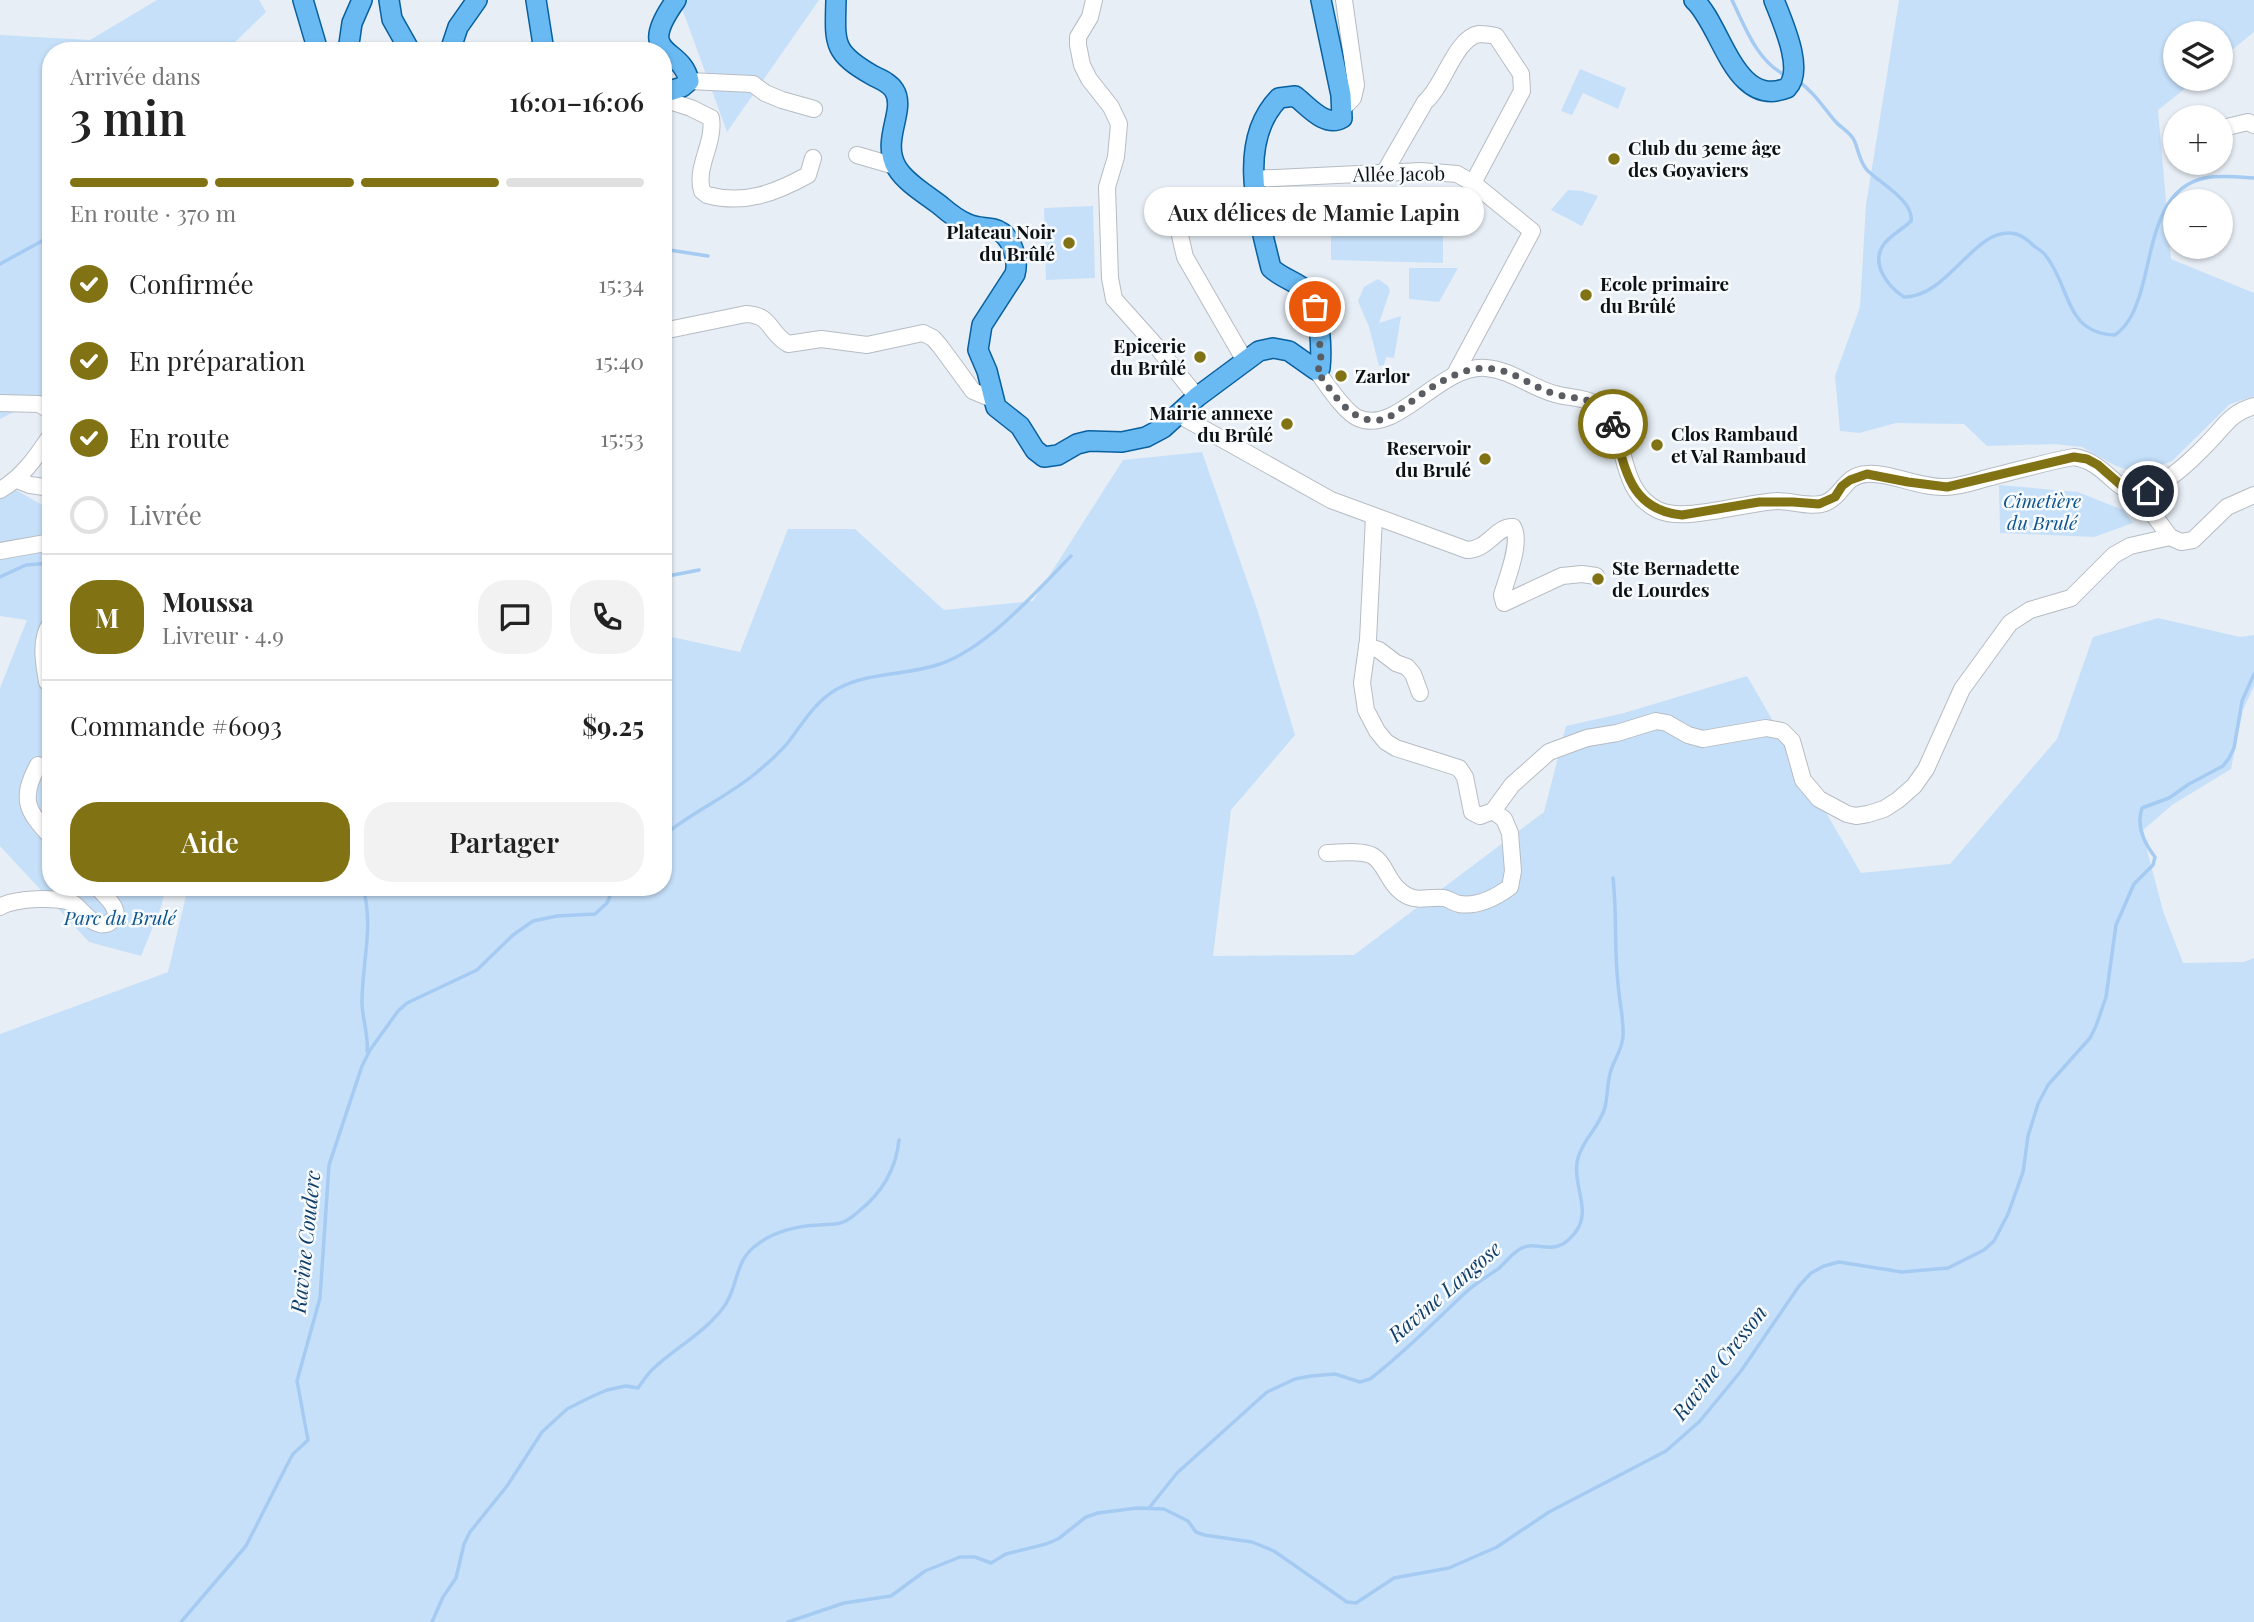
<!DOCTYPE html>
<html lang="fr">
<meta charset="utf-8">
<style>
body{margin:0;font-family:"Playfair Display",serif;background:#f2f2f2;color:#222;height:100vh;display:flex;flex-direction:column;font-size:26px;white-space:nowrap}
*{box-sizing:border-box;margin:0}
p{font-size:23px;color:#767676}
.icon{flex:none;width:38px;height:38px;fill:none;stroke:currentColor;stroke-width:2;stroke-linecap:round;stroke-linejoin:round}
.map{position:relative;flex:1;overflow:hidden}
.side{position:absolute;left:42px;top:42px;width:630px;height:854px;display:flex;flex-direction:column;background:#fff;border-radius:28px;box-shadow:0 2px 5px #0004}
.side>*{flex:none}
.controls{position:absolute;left:2163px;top:21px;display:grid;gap:14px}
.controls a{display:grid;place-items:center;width:70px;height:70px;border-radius:50%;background:#fff;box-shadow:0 2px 5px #0004;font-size:35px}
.pin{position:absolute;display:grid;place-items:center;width:60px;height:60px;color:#fff;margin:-30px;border:4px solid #fff;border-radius:50%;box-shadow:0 2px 7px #0007}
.courier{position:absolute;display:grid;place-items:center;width:70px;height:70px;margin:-35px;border:5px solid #817214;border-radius:50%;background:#fff;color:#222;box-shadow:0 2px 9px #0007}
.bubble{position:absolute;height:49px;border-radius:24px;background:#fff;box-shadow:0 2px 5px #0004;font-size:23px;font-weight:600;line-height:49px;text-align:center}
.overview em{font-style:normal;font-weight:600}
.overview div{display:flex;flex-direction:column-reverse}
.overview{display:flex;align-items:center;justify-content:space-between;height:119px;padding:0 28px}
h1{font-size:46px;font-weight:600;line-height:52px}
.bar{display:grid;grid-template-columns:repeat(4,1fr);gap:10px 7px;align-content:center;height:84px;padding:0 28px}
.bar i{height:9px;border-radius:5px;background:#e0e0e0}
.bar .active{background:#817214}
.bar p{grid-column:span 4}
.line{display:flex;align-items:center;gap:18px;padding:0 28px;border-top:2px solid #e0e0e0}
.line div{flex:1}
.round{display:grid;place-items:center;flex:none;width:74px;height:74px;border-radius:28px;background:#f2f2f2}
ol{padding:0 28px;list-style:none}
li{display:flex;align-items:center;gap:21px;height:77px}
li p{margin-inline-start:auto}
li .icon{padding:7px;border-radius:50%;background:#817214;color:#fff;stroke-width:4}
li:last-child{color:#767676}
li i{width:38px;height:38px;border:4px solid #e0e0e0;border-radius:50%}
.button{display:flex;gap:14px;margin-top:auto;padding:14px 28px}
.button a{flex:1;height:80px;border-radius:28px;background:#817214;color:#fff;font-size:28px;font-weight:600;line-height:80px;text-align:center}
.button a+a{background:#f2f2f2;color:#222}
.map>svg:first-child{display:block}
.green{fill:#c6e0fa}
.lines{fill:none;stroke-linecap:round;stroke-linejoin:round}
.stream{stroke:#a5cbf2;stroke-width:3.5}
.minor-casing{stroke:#b6bcc3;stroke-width:18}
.major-casing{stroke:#08609f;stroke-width:22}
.minor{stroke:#fff;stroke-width:16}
.major{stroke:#69b9f2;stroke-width:19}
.done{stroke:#5a5e62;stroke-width:7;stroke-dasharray:0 12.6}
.route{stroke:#817214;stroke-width:9}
.poi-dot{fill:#817214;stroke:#f8fbfe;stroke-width:2.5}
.labels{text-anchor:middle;stroke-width:5;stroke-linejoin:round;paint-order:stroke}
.poi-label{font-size:19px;font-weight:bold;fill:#0e1113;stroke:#f8fbfe;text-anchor:start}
.street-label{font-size:19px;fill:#0e1113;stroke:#f8fbfe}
.park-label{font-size:19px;font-style:italic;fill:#0e558f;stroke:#f8fbfe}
.water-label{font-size:21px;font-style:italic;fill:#113f69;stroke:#f8fbfe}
</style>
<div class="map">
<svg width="2254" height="1622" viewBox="0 0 2254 1622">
<rect width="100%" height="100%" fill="#e7eef5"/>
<g class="green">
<polygon points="157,0 259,0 266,12 226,51 51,51 51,393 0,419 0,35 90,40"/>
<polygon points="679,0 819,0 727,132"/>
<polygon points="1899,0 2254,0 2254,32 2221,59 2221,33 2175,33 2175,79 2197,79 2158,110 2171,259 2254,293 2254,396 2230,404 2172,461 2139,473 2116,466 2082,447 2055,444 1987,446 1964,424 1896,423 1859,433 1840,431 1835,376 1860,307 1866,205"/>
<polygon points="1580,69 1626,88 1618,109 1583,93 1572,115 1561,111"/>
<polygon points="1331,187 1443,187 1443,263 1331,260"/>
<polygon points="1568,190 1582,191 1598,196 1582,226 1551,210"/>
<polygon points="1093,206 1095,278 1046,280 1044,208"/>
<polygon points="1409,268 1458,268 1439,302 1409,299"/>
<polygon points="1378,279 1388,286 1390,291 1379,323 1401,316 1394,358 1386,357 1384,365 1379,366 1369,327 1358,301 1364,287"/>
<polygon points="1202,452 1258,612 1295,735 1231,810 1213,956 1354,955 1544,812 1566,726 1624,713 1747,676 1861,873 1950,864 2057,739 2093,637 2158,618 2240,637 2254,635 2254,686 2243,710 2231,769 2172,805 2142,831 2163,911 2183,963 2244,962 2254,958 2254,1622 0,1622 0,1034 168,972 188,887 663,887 663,635 740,652 788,529 855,529 944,610 1033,601 1123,460"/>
<polygon points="0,481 51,510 51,887 166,887 161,907 141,956 89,942 0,846 0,688 27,620 0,616"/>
<polygon points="1999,485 2078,492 2123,510 2133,523 2094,537 2000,533"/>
</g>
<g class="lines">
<g class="stream">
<path d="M1732,0c13,27 25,61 53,75"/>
<path d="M1798,81c16,11 25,26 37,40 6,7 15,11 19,19 5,11 5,21 13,30 14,14 47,31 44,51 -8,8 -20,14 -27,23 -14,19 3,42 20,53 46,0 71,-73 112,-63 7,2 13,7 18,12 4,3 10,6 12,10 25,31 18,77 69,79 14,-10 20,-25 25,-41 13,-40 14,-106 65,-116 16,-3 33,-1 49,0"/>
<polyline points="663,249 708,256"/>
<polyline points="0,264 51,236"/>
<polyline points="0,577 26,565 51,563"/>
<polyline points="663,577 699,570"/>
<path d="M663,836c29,-24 64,-39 93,-63 12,-10 25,-21 34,-33 14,-19 26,-39 47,-51 33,-18 69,-13 103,-25 47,-16 96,-72 131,-108"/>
<path d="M363,887c11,40 -1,76 -1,115 0,17 7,34 5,49"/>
<path d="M1149,1508l28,-35 90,-81 28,-13 16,-3 24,-2 25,8 10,-3c34,-26 63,-56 94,-85 10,-10 22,-17 34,-25 7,-6 12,-13 19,-18 19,-15 35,10 57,-17 19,-22 -1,-46 3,-71 3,-21 23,-36 28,-56 3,-12 2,-25 6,-37 4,-12 11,-20 12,-34 1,-18 -4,-35 -5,-53 -4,-35 -1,-70 -5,-105"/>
<polyline points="181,1622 246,1546 287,1465 293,1454 308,1440 297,1381 320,1298 329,1165 362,1066 370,1050 398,1011 407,1003 477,970 513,935 533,921 557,916 595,914 607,903 614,887"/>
<path d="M432,1622l11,-25 13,-19 8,-34 6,-12 37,-46 35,-54 25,-23 26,-13 14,-6 19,-4 12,2c5,-7 10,-15 17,-21 22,-20 50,-35 68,-59 15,-19 11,-45 31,-61 18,-15 42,-21 65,-22 7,-1 15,0 21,-2 7,-1 13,-7 18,-11 24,-19 38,-42 41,-72"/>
<path d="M788,1622l56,-19 47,-7 34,-25 35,-14h15l16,6 15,-9 40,-10 12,-5 28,-22 12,-4 39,-5 27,1 24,12 8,11 8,3 48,7 22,9 73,51 9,1 38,-25 55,-10 48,-21 52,-35 117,-61 34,-30 41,-50 58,-85 12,-13 13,-7 15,-4 63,10 46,-4 36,-18 10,-9 14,-27 15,-42 5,-36 10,-32 10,-19 42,-47 6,-12 10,-29 10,-72 18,-41 19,-19 2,-8c-11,-14 -19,-31 -13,-49l27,-10 20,-14 34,-18 6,-8 5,-10 8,-47 12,-27"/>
</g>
<defs>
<g id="minor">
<polyline points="1094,0 1090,17 1078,37 1078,45 1082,65 1089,79 1111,107 1119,124 1116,157 1107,187 1110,278 1114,299 1157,347 1197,397"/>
<polyline points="689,81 753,84 765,93 782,100 814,109"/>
<path d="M663,99l28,9 20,10c4,26 -16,48 -9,73l5,4c38,10 68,-2 101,-20l5,-17"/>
<polyline points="1343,108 1353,98 1356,85 1344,0"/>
<polyline points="2227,127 2248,122 2254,125"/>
<polyline points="857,155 895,166"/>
<path d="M1384,173l41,-71c19,-16 30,-64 54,-68 5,0 12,1 17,2l25,38 1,17 -49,92"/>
<polyline points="1253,179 1421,171 1457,174 1473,183 1532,231 1455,374"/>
<polyline points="1173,205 1185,257 1245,361"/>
<path d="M663,331l83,-17c26,1 22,18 42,30l33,-5 46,6 56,-12 10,5 7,8 33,45 19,8"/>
<path d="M1316,370c10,13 28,42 42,48 39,18 82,-54 128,-50 26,2 45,20 69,26 14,4 29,3 41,10 5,2 9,6 12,10 19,31 12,78 50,96 26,13 88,-8 120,-9 14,0 34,7 47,2 18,-7 19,-28 42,-29 23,-2 52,14 78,13 14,0 28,-5 42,-9 29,-7 58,-16 87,-21 31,5 38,31 65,38 27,-11 49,-31 69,-52 17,-17 22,-30 46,-37"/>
<polyline points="0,403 39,404 51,411"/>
<path d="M1179,415l152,85 136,50c21,0 29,-24 46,-23 9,15 -6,51 -11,68l2,8 58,-27 20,-2 14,2"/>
<polyline points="17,480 30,485 51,488"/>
<path d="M0,490c23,-13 36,-33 51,-55"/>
<polyline points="2139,495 2170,537 2181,542 2193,540 2227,507 2254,495"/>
<polyline points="1374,517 1368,640 1362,683 1366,710 1377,731 1386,742 1396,748 1459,768 1465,777 1472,812 1480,816 1493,811 1512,785 1549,752 1587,738 1617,733 1656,721 1667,723 1688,735 1703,739 1766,728 1782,731 1792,741 1803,780 1819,799 1847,814 1856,816 1868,814 1884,809 1898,800 1914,786 1926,769 1962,689 2010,623 2030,610 2071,598 2114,555 2130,546 2170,537"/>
<polyline points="0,551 51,542"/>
<polyline points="1367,646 1379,650 1396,663 1407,667 1413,674 1420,693"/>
<path d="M47,682c-3,-18 -8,-43 4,-59"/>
<path d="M38,765c-18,34 -12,45 13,72"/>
<path d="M1327,853c13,0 32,-3 44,2 13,6 16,24 27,34 17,16 26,7 46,9 5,1 10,5 15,6 19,3 36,-6 51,-17l3,-16 -3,-38 -6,-14 -11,-8"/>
<path d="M0,907c12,-9 62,-11 74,-3 8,6 15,18 26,20 2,1 8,0 10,-2 16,-9 -6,-27 -13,-35"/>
</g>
<g id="major">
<polyline points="303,0 318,51"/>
<polyline points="389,0 392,19 410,51"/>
<polyline points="536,0 544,51"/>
<path d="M836,0c-1,43 -4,52 36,75 7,4 17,7 22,15 13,20 -14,50 3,78 9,15 30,27 44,38 8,7 17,14 27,18 9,4 17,3 26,5 17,4 25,30 21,45l-33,51 -4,25 9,21 9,36 24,19 15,24 9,7 14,-2 19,-11 12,-3 33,1 24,-5 17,-9 34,-31 62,-46 14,-3 16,3 27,19 4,-2c2,-18 0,-62 -12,-76 -10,-10 -27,-14 -37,-24 -13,-53 -35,-126 8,-170l16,-2c13,10 30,32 47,22l-1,-23 -20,-95"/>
<path d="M1694,0c28,25 40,109 93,88 18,-18 -5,-67 -13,-88"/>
<polyline points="348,51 352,23 362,0"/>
<polyline points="450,51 458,27 477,0"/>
<path d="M663,93l19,-6 7,-6c-8,-37 -55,-22 -13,-81"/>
</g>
</defs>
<use href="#minor" class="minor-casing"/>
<use href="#major" class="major-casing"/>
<use href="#minor" class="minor"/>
<use href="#major" class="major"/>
</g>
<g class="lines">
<path class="done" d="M1315,307l6,47 -1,14 -4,2c19,25 35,57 70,49 36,-22 73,-63 120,-47 16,5 31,17 49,22 26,7 44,1 58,30"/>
<path class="route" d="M1613,424c12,44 16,86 69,91l77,-13h34l26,2 16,-7 7,-11 8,-6 17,-6 41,8 39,5 127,-30 13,2 11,6 32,28 9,2 9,-4"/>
</g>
<g class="poi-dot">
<circle cx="1614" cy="159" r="7"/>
<circle cx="1069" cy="243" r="7"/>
<circle cx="1586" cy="295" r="7"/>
<circle cx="1200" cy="357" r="7"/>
<circle cx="1341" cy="376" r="7"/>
<circle cx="1287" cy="424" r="7"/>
<circle cx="1657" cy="445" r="7"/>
<circle cx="1485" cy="459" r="7"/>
<circle cx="1598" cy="579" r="7"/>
</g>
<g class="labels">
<g class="poi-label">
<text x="1628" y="155">Club du 3eme âge<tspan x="1628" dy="22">des Goyaviers</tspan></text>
<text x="1055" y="239" text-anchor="end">Plateau Noir<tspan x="1055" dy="22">du Brûlé</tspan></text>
<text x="1600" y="291">Ecole primaire<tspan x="1600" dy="22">du Brûlé</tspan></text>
<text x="1186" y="353" text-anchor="end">Epicerie<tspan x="1186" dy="22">du Brûlé</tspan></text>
<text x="1355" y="383">Zarlor</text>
<text x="1273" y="420" text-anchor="end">Mairie annexe<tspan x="1273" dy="22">du Brûlé</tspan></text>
<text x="1671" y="441">Clos Rambaud<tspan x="1671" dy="22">et Val Rambaud</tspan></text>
<text x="1471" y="455" text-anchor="end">Reservoir<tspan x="1471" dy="22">du Brulé</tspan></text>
<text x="1612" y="575">Ste Bernadette<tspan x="1612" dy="22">de Lourdes</tspan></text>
</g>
<g class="street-label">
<text transform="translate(1399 174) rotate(-1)" y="7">Allée Jacob</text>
</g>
<g class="park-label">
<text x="2042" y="508">Cimetière<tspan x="2042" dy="22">du Brulé</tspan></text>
<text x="120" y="925">Parc du Brulé</text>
</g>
<g class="water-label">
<text transform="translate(306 1242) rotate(-84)" y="7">Ravine Couderc</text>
<text transform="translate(1445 1292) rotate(-41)" y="7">Ravine Langose</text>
<text transform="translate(1720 1363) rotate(-52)" y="7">Ravine Cresson</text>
</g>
</g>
</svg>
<div class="controls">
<a><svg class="icon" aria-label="layers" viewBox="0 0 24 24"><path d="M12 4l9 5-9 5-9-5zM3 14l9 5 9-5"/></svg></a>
<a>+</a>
<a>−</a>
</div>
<div class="pin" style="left:1315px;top:307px;background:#ea580c"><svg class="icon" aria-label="bag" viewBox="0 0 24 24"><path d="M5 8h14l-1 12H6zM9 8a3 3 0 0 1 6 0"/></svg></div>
<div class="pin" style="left:2148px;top:491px;background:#1f2937"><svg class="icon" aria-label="home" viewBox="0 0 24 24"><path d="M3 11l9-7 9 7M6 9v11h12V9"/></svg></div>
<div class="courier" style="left:1613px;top:424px"><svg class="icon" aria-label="bike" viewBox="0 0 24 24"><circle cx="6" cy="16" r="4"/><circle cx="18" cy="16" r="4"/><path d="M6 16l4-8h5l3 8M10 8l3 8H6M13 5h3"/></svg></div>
<div class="bubble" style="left:1144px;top:187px;width:340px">Aux délices de Mamie Lapin</div>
<section class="side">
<div class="overview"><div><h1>3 min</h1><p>Arrivée dans</p></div><em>16:01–16:06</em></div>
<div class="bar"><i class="active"></i><i class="active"></i><i class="active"></i><i></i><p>En route · 370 m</p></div>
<ol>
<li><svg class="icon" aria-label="check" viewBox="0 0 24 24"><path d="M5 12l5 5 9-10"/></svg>Confirmée<p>15:34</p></li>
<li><svg class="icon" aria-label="check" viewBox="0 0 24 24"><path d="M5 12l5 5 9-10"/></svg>En préparation<p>15:40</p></li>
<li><svg class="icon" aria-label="check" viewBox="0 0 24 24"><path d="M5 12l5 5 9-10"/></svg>En route<p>15:53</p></li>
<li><i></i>Livrée</li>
</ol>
<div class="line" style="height:126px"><b class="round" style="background:#817214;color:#fff">M</b><div><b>Moussa</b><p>Livreur · 4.9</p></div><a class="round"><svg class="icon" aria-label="chat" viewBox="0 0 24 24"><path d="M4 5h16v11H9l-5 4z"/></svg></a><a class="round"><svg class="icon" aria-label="phone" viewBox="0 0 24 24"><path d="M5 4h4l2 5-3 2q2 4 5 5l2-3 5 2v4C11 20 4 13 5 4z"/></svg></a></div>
<div class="line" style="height:91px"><div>Commande #6093</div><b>$9.25</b></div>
<div class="button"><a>Aide</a><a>Partager</a></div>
</section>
</div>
